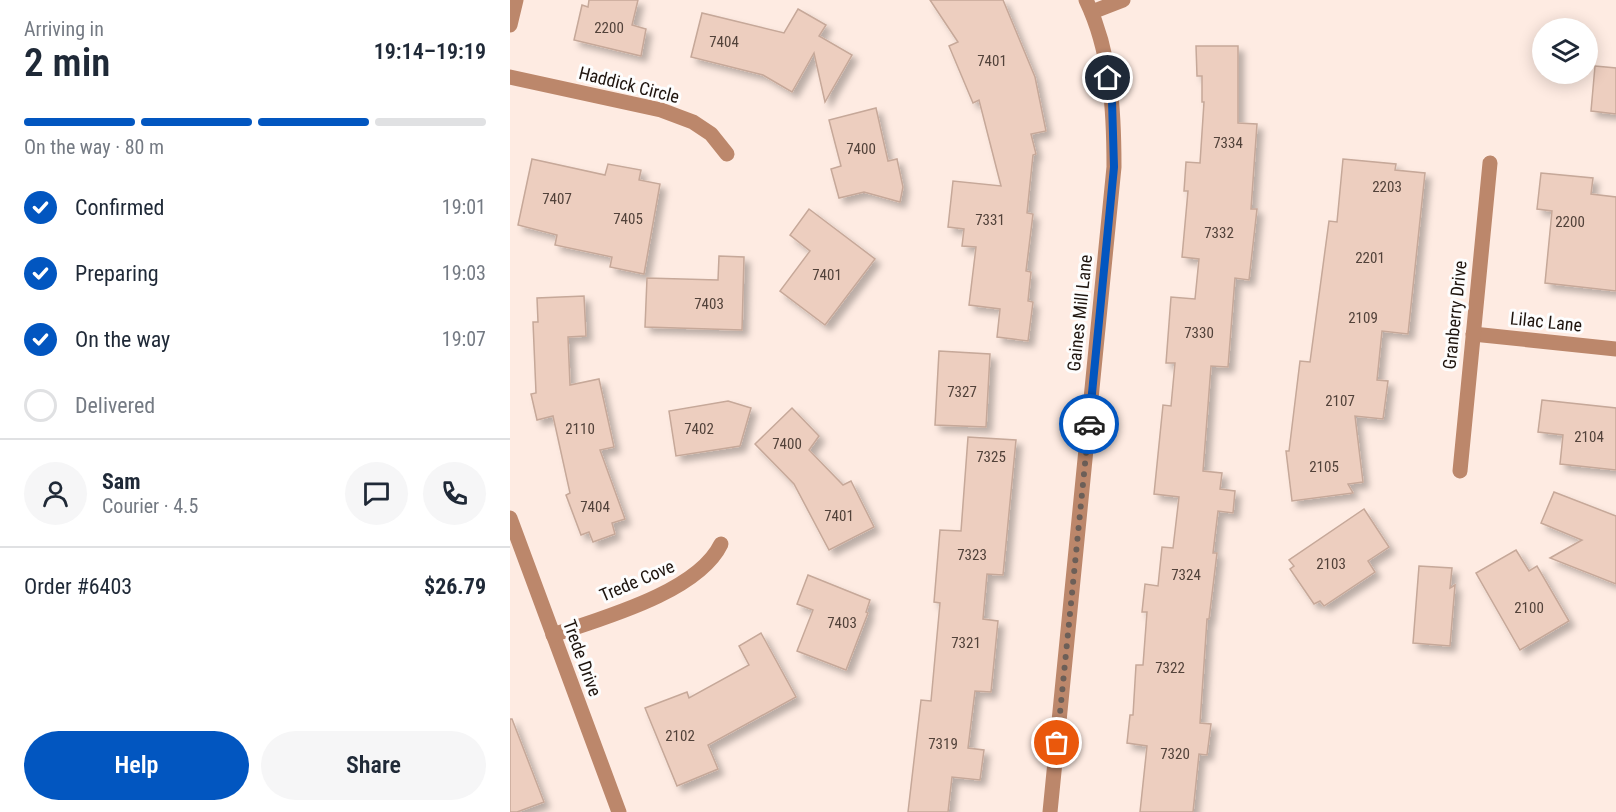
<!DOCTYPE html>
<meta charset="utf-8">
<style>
body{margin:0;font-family:"Roboto Condensed",sans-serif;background:#f6f6f7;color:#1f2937;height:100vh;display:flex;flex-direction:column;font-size:22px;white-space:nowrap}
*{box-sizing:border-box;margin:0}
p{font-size:20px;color:#747a83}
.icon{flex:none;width:33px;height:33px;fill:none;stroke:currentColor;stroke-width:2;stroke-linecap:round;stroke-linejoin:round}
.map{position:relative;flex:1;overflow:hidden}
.sheet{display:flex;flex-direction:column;background:#fff;width:510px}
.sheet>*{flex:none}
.buttons{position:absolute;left:1022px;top:18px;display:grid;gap:12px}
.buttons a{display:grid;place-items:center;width:66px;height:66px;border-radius:50%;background:#fff;box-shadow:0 3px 15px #0003;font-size:30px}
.pin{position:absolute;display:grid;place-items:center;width:51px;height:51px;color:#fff;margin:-26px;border:3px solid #fff;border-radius:50%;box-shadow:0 2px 6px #0007}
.courier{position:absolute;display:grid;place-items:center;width:60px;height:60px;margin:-30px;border:4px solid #0256c0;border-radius:50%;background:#fff;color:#222;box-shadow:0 2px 8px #0007}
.headline em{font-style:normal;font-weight:600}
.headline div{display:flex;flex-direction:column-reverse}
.headline{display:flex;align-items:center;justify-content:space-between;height:102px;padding:0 24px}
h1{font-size:39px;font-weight:600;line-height:45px}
.bar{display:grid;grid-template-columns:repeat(4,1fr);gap:9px 6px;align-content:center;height:72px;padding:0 24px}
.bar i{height:8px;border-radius:4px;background:#e0e1e3}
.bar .on{background:#0256c0}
.bar p{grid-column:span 4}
.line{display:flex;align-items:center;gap:15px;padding:0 24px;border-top:2px solid #e0e1e3}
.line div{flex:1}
.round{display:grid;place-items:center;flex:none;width:63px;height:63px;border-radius:32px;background:#f6f6f7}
ol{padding:0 24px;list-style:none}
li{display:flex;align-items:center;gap:18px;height:66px}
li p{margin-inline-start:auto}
li .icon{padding:6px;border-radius:50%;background:#0256c0;color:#fff;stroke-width:4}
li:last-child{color:#747a83}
li i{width:33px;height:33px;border:3px solid #e0e1e3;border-radius:50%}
.action{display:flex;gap:12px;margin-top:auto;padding:12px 24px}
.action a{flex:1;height:69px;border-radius:36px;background:#0256c0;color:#fff;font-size:24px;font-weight:600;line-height:69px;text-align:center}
.action a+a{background:#f6f6f7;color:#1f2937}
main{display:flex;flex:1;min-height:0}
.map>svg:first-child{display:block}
.building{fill:#edcebf;stroke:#c6a899;stroke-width:1.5;filter:url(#shadow)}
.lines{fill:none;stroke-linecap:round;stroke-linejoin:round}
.street{stroke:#bc876b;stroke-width:15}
.done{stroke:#6c5f58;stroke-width:6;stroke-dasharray:0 10.8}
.route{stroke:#0256c0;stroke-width:8}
.labels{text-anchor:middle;stroke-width:6;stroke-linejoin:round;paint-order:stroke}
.number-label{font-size:15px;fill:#52423a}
.street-label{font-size:18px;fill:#1e140e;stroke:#fdfdfd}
</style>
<main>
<section class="sheet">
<div class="headline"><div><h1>2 min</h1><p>Arriving in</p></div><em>19:14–19:19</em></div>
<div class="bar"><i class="on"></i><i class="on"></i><i class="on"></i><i></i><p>On the way · 80 m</p></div>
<ol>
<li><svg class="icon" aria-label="check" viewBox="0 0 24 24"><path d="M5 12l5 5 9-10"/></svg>Confirmed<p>19:01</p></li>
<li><svg class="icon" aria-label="check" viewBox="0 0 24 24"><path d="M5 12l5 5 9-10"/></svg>Preparing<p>19:03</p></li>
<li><svg class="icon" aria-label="check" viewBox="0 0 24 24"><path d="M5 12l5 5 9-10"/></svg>On the way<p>19:07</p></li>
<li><i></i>Delivered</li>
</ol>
<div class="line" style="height:108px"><a class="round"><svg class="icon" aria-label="person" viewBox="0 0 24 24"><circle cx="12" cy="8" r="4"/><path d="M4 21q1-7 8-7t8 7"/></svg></a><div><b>Sam</b><p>Courier · 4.5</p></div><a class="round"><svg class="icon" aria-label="chat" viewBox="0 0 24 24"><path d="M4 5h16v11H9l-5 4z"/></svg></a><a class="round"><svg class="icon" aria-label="phone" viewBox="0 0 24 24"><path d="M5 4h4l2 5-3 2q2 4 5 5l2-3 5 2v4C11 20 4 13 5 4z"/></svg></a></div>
<div class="line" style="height:78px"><div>Order #6403</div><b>$26.79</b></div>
<div class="action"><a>Help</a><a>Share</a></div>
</section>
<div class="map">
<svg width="1106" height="812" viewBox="0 0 1106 812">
<defs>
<filter id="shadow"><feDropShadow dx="5.5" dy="5.5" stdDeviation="3" flood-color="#0004"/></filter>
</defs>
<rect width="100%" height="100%" fill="#feebe2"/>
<g class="building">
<polygon points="79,0 128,0 122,25 136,29 131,56 64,40 72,5 78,7"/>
<polygon points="420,0 493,0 525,77 536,131 521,134 526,154 523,155 517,213 523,214 516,271 521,272 518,301 523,302 518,341 487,337 490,309 459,305 466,247 452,246 454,229 438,227 443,181 491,186 469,100 463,103 439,46 448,42"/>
<polygon points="288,9 316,25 309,36 342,55 315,102 304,53 282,92 253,75 181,57 192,13 274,33"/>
<polygon points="686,46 728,46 728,123 747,124 741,209 747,209 739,280 725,278 718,367 701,366 693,471 712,473 710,489 725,491 723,513 708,511 703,553 707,553 699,619 697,619 690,723 701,724 697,755 689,754 683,812 630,812 637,746 617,743 620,715 623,715 626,665 633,665 637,612 632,612 635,584 648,586 652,547 663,548 669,497 644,494 653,405 661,406 665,363 656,363 661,297 685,299 689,259 672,257 678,191 674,191 676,162 690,163 694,102 692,102 692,76 687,76"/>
<polygon points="1085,66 1106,68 1106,114 1081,111"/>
<polygon points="366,108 378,161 387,159 393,187 390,202 354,192 329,198 321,169 331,166 319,120"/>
<polygon points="22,159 95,175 98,164 131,170 129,180 150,184 134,274 100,267 102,257 45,245 47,235 8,225"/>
<polygon points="833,159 886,164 885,170 915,173 898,334 872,331 867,380 878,381 873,419 845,416 853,482 838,484 843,493 782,501 776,451 779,451 790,361 800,362 819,221 827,222"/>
<polygon points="1031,173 1083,178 1081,194 1106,197 1106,291 1035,283 1042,211 1027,209"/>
<polygon points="299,209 365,259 315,325 270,291 300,251 280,235"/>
<polygon points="209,256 234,257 232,330 135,327 137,278 208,280"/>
<polygon points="74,296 76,336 58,337 60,385 89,379 104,447 90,450 115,519 102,523 105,534 83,542 79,532 71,535 56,495 60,493 43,416 27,420 21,394 26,393 23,322 28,322 27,298"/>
<polygon points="429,351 480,354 476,427 425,425"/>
<polygon points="1032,400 1106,408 1106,470 1050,464 1053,435 1028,432"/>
<polygon points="218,401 241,408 230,446 166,456 159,411"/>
<polygon points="282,408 309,436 299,450 333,485 341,481 364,527 319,550 284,484 245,444"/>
<polygon points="458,437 506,440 493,575 477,574 473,619 488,621 481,692 465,691 458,748 474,750 470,780 442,777 438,812 398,812 411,700 421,701 430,603 424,602 430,530 451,531"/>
<polygon points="1044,492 1106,516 1106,584 1040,558 1072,540 1031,523"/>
<polygon points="854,509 879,547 858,561 865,572 814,606 810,601 804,604 780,569 784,566 779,560"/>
<polygon points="1006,550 1019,571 1027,566 1059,621 1010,650 966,573"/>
<polygon points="909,566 942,568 940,588 945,585 940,646 903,643"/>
<polygon points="298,575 360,600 356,612 358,613 336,670 287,651 303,610 287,604"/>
<polygon points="251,633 286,697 198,745 208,769 167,786 135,708 177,692 179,698 239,665 229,646"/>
<polygon points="0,719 2,719 34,802 7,812 0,812"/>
</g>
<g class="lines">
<g class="street">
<polyline points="582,12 613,0"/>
<polyline points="0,25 6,0"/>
<polyline points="0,77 151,110 183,122 201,134 217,154"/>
<polyline points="963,334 1106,349"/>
<polyline points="950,471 980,163"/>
<polyline points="0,518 109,812"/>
<path d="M43,635c50,-17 145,-43 168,-91"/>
<path d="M540,812l64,-645c0,-56 -3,-115 -28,-167"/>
</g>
</g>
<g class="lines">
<polyline class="done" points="547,743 579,424"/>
<polyline class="route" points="579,424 604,167 602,101 598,78"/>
</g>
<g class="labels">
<g class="number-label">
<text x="99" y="33">2200</text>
<text x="214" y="47">7404</text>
<text x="482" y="66">7401</text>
<text x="718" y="148">7334</text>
<text x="351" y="154">7400</text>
<text x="877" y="192">2203</text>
<text x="47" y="204">7407</text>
<text x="118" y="224">7405</text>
<text x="480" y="225">7331</text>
<text x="1060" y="227">2200</text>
<text x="709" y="238">7332</text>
<text x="860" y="263">2201</text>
<text x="317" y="280">7401</text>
<text x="199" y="309">7403</text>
<text x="853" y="323">2109</text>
<text x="689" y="338">7330</text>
<text x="452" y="397">7327</text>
<text x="830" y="406">2107</text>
<text x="70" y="434">2110</text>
<text x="189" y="434">7402</text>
<text x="1079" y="442">2104</text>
<text x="277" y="449">7400</text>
<text x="481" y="462">7325</text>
<text x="814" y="472">2105</text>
<text x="85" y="512">7404</text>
<text x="329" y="521">7401</text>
<text x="462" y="560">7323</text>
<text x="821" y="569">2103</text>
<text x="676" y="580">7324</text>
<text x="1019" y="613">2100</text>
<text x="332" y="628">7403</text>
<text x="456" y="648">7321</text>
<text x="660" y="673">7322</text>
<text x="170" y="741">2102</text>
<text x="433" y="749">7319</text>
<text x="665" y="759">7320</text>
</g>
<g class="street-label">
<text transform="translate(119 85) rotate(14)" y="6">Haddick Circle</text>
<text transform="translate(570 313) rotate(-84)" y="6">Gaines Mill Lane</text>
<text transform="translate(945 315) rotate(-84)" y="6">Granberry Drive</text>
<text transform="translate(1036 322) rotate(6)" y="6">Lilac Lane</text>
<text transform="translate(127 581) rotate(-23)" y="6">Trede Cove</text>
<text transform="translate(72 658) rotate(70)" y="6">Trede Drive</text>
</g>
</g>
</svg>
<div class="buttons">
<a><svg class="icon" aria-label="layers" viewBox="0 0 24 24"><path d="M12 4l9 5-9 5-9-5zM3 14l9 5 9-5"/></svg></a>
</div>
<div class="pin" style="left:547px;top:743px;background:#ea580c"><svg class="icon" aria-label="bag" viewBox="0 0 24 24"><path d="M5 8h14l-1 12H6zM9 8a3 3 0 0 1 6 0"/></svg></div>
<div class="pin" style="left:598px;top:78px;background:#1f2937"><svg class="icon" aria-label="home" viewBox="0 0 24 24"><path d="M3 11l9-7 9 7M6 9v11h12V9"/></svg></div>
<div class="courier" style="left:579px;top:424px"><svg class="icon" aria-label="car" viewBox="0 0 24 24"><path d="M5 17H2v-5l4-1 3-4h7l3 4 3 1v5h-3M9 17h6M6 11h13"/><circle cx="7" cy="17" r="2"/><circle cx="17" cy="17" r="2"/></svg></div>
</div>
</main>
